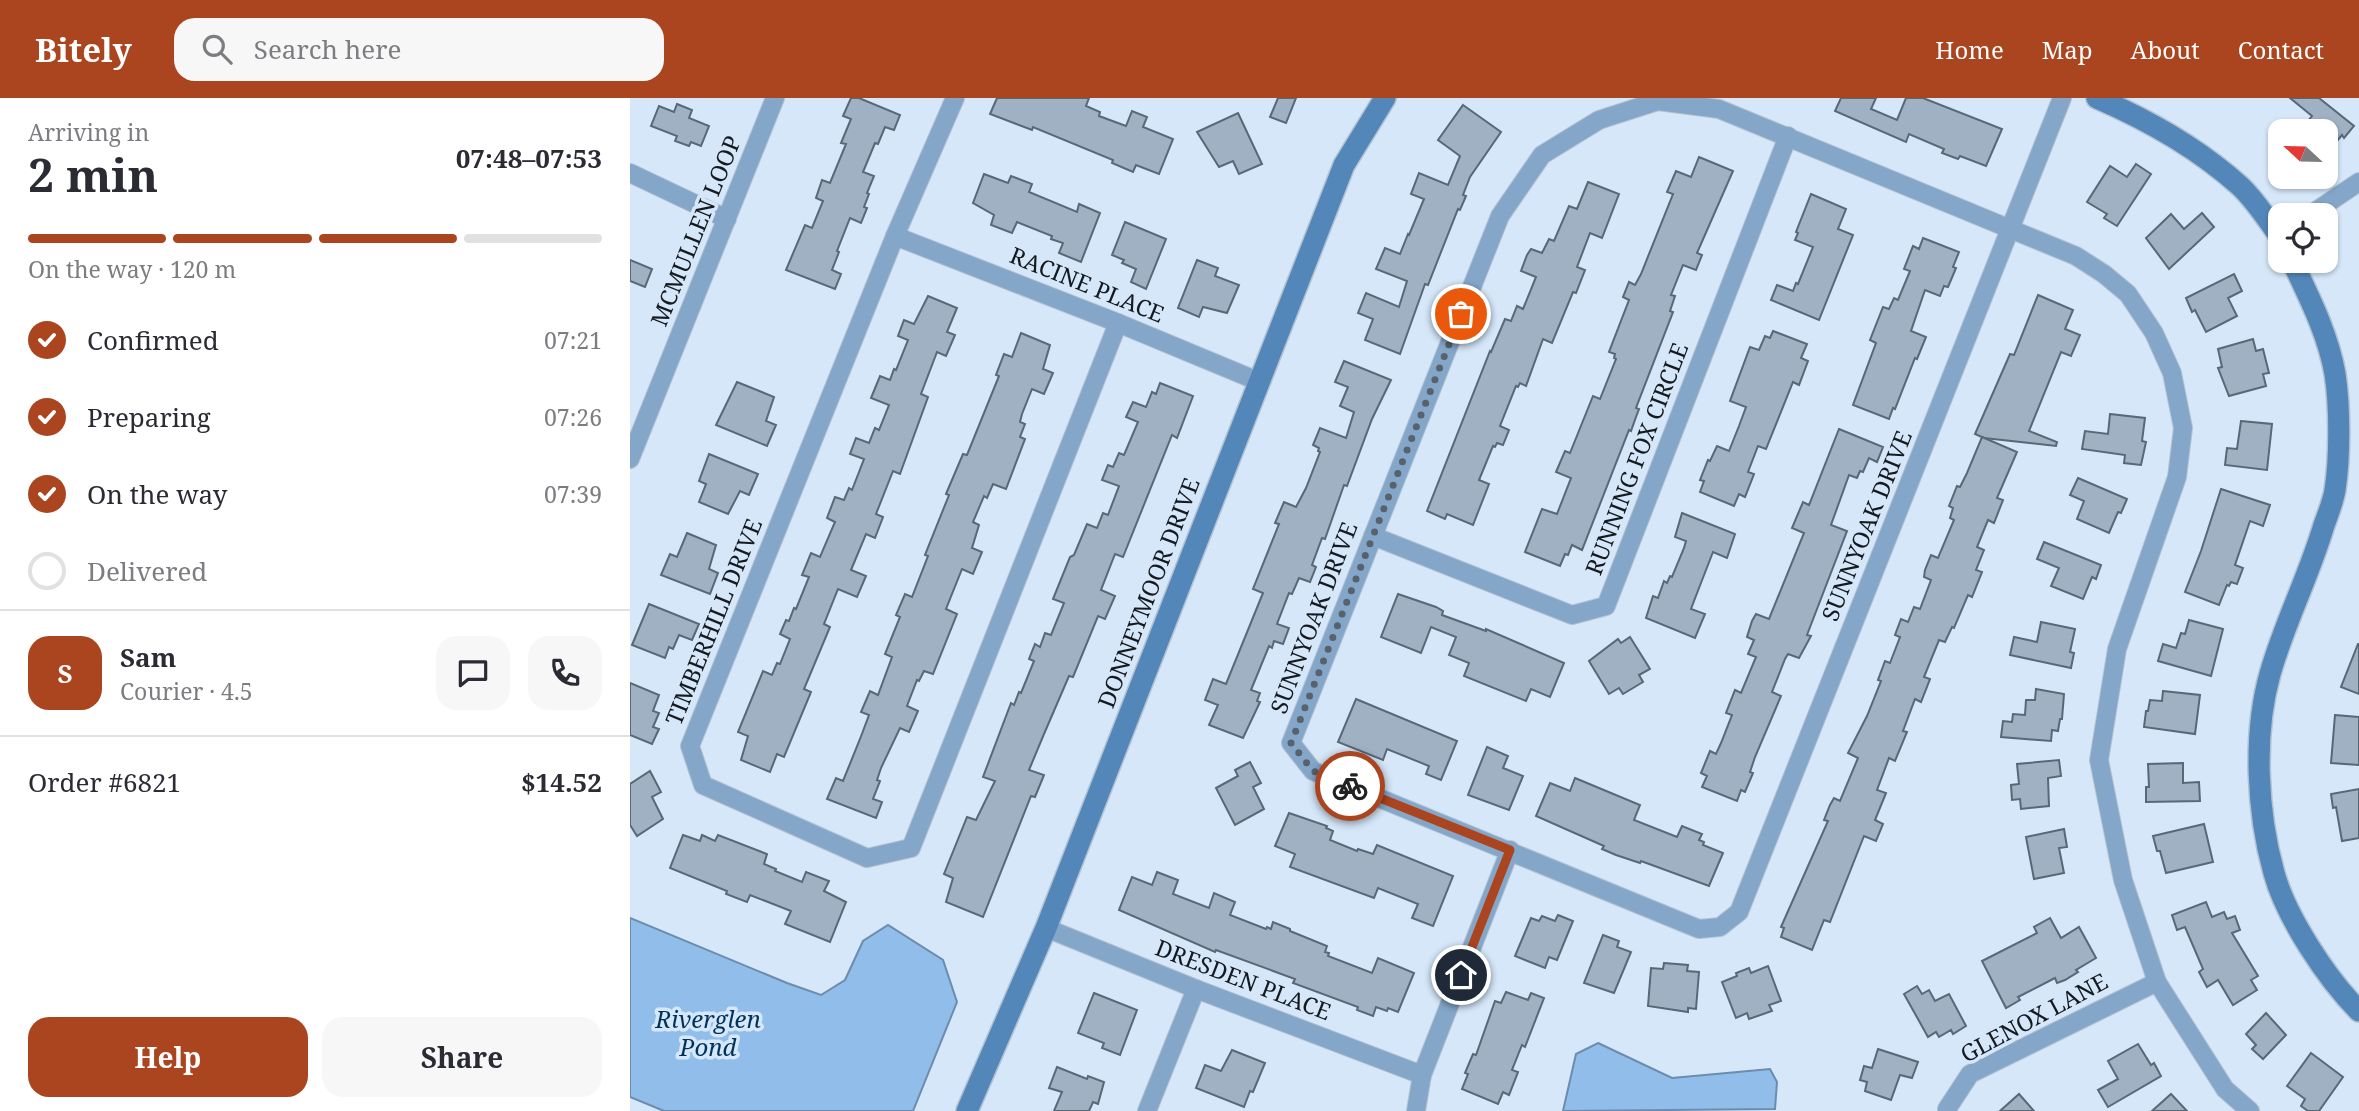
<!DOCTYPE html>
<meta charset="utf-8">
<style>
body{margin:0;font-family:"Noto Serif",serif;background:#f7f7f7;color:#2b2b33;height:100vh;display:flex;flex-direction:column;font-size:26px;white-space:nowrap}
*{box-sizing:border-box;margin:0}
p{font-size:23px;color:#7c7c81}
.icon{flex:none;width:38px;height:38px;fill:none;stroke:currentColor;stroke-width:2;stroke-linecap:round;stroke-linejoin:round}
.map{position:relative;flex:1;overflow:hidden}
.drawer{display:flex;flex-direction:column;background:#fff;width:630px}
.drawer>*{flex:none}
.needle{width:46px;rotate:292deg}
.controls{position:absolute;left:1638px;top:21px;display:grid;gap:14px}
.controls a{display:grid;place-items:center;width:70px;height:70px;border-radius:14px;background:#fff;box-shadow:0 2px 5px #0004;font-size:35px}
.pin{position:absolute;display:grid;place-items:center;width:60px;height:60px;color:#fff;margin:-30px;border:4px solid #fff;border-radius:50%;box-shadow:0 2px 7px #0007}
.courier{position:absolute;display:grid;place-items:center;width:70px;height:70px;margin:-35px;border:5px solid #ab451f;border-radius:50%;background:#fff;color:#222;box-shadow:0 2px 9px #0007}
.summary em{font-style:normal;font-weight:700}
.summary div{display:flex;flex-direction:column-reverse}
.summary{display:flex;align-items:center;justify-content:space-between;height:119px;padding:0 28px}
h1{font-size:46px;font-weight:700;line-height:52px}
.bar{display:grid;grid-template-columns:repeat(4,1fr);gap:10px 7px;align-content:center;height:84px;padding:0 28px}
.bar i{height:9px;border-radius:5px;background:#e1e1e2}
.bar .current{background:#ab451f}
.bar p{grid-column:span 4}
.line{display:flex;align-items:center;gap:18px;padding:0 28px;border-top:2px solid #e1e1e2}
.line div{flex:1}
.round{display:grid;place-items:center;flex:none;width:74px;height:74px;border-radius:21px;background:#f7f7f7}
ol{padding:0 28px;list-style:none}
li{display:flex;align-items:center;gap:21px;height:77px}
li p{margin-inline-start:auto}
li .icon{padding:7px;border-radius:50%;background:#ab451f;color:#fff;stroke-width:4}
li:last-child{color:#7c7c81}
li i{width:38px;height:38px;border:4px solid #e1e1e2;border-radius:50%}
.button{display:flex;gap:14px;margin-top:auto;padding:14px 28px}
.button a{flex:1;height:80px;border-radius:21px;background:#ab451f;color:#fff;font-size:28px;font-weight:700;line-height:80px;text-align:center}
.button a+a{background:#f7f7f7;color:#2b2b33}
header{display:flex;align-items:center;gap:42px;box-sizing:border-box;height:98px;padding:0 35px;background:#ab451f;color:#fff}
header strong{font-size:33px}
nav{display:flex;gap:38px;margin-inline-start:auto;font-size:24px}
.search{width:490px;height:63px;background:#f7f7f7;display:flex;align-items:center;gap:18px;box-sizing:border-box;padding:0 24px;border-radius:21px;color:#7c7c81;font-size:26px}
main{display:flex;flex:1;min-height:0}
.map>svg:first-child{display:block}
.water{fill:#91bdea;stroke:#6c8cad;stroke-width:2}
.building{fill:#a0b1c3;stroke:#586878;stroke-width:2}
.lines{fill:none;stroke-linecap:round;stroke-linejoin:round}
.street-casing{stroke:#b2c2d2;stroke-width:20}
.secondary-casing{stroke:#b2c2d2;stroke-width:24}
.street{stroke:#84a6c9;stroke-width:18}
.secondary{stroke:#5387b9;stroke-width:21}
.done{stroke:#58626c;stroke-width:7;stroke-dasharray:0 12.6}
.route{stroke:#ab451f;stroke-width:9}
.labels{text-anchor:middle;stroke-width:7;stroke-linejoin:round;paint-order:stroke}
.street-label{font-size:23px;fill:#141a20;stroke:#d5e7f9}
.water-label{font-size:24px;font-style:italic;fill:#00335c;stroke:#d5e7f9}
</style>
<header>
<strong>Bitely</strong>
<div class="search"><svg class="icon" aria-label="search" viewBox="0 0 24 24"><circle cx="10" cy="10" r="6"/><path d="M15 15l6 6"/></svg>Search here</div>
<nav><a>Home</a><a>Map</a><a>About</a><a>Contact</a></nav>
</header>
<main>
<section class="drawer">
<div class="summary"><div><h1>2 min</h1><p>Arriving in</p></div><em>07:48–07:53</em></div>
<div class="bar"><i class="current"></i><i class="current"></i><i class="current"></i><i></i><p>On the way · 120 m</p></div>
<ol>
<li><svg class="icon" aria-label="check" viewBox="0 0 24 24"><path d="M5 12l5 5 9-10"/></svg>Confirmed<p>07:21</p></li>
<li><svg class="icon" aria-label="check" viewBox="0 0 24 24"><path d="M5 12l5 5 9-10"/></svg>Preparing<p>07:26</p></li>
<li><svg class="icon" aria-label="check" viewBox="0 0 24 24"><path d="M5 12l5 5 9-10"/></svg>On the way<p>07:39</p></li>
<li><i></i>Delivered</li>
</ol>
<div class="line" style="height:126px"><b class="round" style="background:#ab451f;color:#fff">S</b><div><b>Sam</b><p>Courier · 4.5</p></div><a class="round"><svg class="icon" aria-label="chat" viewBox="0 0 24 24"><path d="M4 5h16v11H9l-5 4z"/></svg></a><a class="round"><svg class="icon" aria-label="phone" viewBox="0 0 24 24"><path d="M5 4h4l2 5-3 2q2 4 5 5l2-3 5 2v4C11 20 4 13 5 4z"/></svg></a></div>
<div class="line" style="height:91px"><div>Order #6821</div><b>$14.52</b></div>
<div class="button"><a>Help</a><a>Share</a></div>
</section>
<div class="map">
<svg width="1729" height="1013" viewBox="0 0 1729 1013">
<rect width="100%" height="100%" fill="#d5e7f9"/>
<g class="water">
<polygon points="0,820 157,885 191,897 215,882 233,843 258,827 313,862 327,904 283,1013 34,1013 0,999"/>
<polygon points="968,945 1042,980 1140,971 1147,984 1145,1011 933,1013 946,956"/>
</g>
<g class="building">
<polygon points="221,0 229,0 270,17 264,32 255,29 248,46 245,45 233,74 244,78 237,95 239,96 234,109 237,110 231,125 220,120 207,153 209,154 202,172 211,176 205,191 156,172 175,127 182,130 193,103 186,100 192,82 200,85 216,46 211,45 221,21 213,18"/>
<polygon points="367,0 459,0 456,8 470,14 469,18 496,28 502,13 517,19 513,29 543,41 529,76 506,67 503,74 482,65 483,62 403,29 402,32 360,16"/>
<polygon points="648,0 666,0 656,25 640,19"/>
<polygon points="1211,0 1246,0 1241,11 1267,22 1276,0 1293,0 1372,31 1356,68 1330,58 1328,61 1312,55 1314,51 1279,36 1276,44 1205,13"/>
<polygon points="1660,0 1689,0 1724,28 1714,40 1712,37 1696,56 1696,33 1670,33 1682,18"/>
<polygon points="47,6 62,12 59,20 79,28 71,48 61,44 59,48 45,43 47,38 21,28 29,8 44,14"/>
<polygon points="833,7 871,34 840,79 833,97 836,98 830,112 828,111 798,187 795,186 770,256 735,242 743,221 728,215 736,195 769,209 777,183 746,171 755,150 770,156 778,136 779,137 794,101 781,96 789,75 818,87 830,58 808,42"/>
<polygon points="608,15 632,66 609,76 603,63 589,69 567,34"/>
<polygon points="1069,59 1103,73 1067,155 1072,157 1066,172 1053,167 1041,197 1045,198 1040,213 1043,214 1006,310 1009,311 1006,319 1001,333 999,332 952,452 942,447 938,457 935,456 930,468 895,454 912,411 927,416 941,380 926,374 935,353 940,355 963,298 970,301 986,261 984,260 985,256 979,254 999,202 993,199 999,184 1005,187 1011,176 1043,96 1037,94 1046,73 1061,79"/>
<polygon points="1506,66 1521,76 1487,128 1474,120 1477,116 1457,104 1480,68 1497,79"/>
<polygon points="354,76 378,85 381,78 402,86 399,94 447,114 449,106 470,115 451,164 429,155 433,145 421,141 422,138 387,124 382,135 361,127 364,117 343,105"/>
<polygon points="958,84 989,96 972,140 960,135 947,169 955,172 946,195 943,194 922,245 913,241 896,288 890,285 888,289 886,288 870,328 879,332 873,347 867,345 865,349 863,348 849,382 859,386 843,427 817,416 815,421 797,413 860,253 861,254 875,221 881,223 887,208 893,211 906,179 891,173 897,157 901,151 912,155 919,141 924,143 939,108 947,111"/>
<polygon points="1181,96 1216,111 1208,131 1223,137 1189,222 1141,202 1147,187 1163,193 1166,185 1168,186 1183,149 1165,142 1168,135 1166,134"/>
<polygon points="1572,115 1584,129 1539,171 1516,140 1541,116 1554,131"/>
<polygon points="495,124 536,141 516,191 501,184 506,171 492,165 494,162 482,157"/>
<polygon points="1293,140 1329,154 1323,169 1326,170 1318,189 1314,188 1310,198 1295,192 1281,233 1296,239 1287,261 1285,260 1265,311 1263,310 1259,321 1223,307 1246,245 1240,242 1253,209 1259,211 1264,200 1268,202 1280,173 1274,171 1283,148 1289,151"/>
<polygon points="0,162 22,171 15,189 0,183"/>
<polygon points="567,162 588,170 585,178 609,187 597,215 573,209 569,219 548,210"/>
<polygon points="1604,176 1612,193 1598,200 1607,218 1576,234 1565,212 1562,214 1556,200"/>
<polygon points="1408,197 1443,212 1435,231 1450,237 1441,258 1431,254 1399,333 1427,344 1426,348 1354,340 1345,336 1380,256 1384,257"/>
<polygon points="298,198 327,210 317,234 325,237 316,258 307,254 291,296 298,299 270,376 263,373 246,416 253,419 245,440 236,436 221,472 236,478 227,499 208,491 194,526 200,529 174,591 181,594 154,659 147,656 140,674 111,662 118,638 108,634 133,573 142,577 147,565 150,566 160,541 150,536 156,522 159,523 164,510 166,511 179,479 172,477 181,455 190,459 205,424 197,420 205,399 214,402 219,390 222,392 234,361 220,356 226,340 239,345 245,330 249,332 259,307 241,300 250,278 260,282 264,271 266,272 278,242 268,238 274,222 284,226"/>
<polygon points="1143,233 1177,246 1171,260 1178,263 1169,287 1163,284 1136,351 1128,348 1118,374 1124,376 1115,399 1109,396 1104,408 1070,394 1074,383 1070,382 1078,362 1080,363 1087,348 1099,353 1109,328 1116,309 1100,303 1120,249 1129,252 1135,238 1140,240"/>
<polygon points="391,235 420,247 413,271 423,275 414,296 402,291 392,316 390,324 395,326 390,339 395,341 376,391 363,386 357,400 354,398 343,424 349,427 342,450 352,454 343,476 332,471 316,511 327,516 303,576 294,573 289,583 287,582 277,608 288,613 279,634 270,630 251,670 247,682 250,683 243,701 252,704 246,720 197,701 206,680 213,683 230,641 239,617 231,614 240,593 248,597 262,559 255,556 270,519 266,517 275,496 282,499 298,458 295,457 319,397 316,396 333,356 337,357 369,278 366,277 374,256 382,259"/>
<polygon points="1623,241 1626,253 1633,251 1639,275 1633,276 1636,288 1599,298 1588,270 1592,269 1588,251"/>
<polygon points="714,263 761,282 742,321 717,388 714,387 695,441 692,440 682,467 686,469 680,484 669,480 662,496 659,495 647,526 659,530 653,546 644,543 642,550 639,548 621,592 630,595 627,603 630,604 613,640 579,627 588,607 575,602 583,581 596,586 633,495 623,491 649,426 645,425 654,404 666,409 676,390 690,354 688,353 689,350 683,347 690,330 716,340 724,314 710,308 718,289 705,284"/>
<polygon points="107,284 144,299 136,323 146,327 137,348 86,327"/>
<polygon points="530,285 563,298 547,340 542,337 493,459 485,456 471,492 485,498 475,521 468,518 443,579 439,578 414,636 399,672 414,677 405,699 401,698 353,819 316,804 323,780 314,776 337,719 346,722 365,683 353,679 381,605 384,607 389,594 391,595 404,563 399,561 405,546 410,549 415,535 421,537 434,505 423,501 440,459 444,457 457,426 467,430 473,415 478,417 489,388 472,382 478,367 483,369 489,355 494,357 508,324 496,319 503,304 516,309 522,294 526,296"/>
<polygon points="1480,316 1515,320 1512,343 1516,344 1511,367 1494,365 1495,357 1452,351 1455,333 1478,336"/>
<polygon points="1611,323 1642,326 1637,372 1595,367 1597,350 1607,351"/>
<polygon points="1209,331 1253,349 1247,364 1239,360 1233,374 1230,373 1227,380 1219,377 1201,427 1217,433 1177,537 1181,538 1169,560 1158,556 1155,561 1142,594 1151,598 1125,659 1120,674 1123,675 1115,694 1111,692 1107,703 1072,689 1077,678 1071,675 1080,653 1086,656 1091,645 1102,617 1096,615 1105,592 1111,595 1126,559 1118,556 1124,542 1117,539 1122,523 1126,516 1139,521 1174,435 1162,430 1173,404 1179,407"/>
<polygon points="1352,339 1387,354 1367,400 1373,402 1364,425 1358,422 1347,449 1354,452 1346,472 1352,474 1342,499 1338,497 1324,530 1322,529 1315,544 1309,542 1294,579 1300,581 1291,604 1285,601 1273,633 1277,634 1265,663 1259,660 1247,692 1256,695 1245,722 1253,726 1246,743 1234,738 1200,824 1194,822 1182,852 1151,839 1154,830 1151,829 1198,723 1194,722 1200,707 1204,700 1210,703 1228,660 1218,655 1237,618 1251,583 1248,582 1255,563 1260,565 1270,539 1265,537 1271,521 1278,524 1284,509 1290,511 1301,482 1294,479 1295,472 1301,457 1308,460 1324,422 1320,420 1323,410 1319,408 1327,388 1330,389 1337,375"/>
<polygon points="79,356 128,376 119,397 110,393 98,416 69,404 76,386 69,383"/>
<polygon points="1448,380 1497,401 1491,415 1488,414 1479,435 1447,421 1454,403 1440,397"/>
<polygon points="1591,391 1640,407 1633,428 1620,423 1605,467 1613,470 1607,486 1601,484 1599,488 1597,487 1589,507 1555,494 1571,453"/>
<polygon points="1052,415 1105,436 1097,460 1083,454 1069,490 1061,511 1075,516 1065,540 1016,520 1023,498 1028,500 1034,483 1037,485 1040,478 1042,479 1054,450 1056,443 1045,439"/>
<polygon points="57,435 86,447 79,471 88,475 80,496 31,477 40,456 47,459"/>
<polygon points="1414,444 1471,467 1466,481 1462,479 1453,501 1421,488 1429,470 1407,461"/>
<polygon points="768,496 806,509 813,513 812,517 856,533 856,531 934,565 920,599 901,591 896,603 834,578 839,565 819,557 826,539 801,529 791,555 751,539"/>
<polygon points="19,506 69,526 62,542 49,537 43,551 39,549 35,560 2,547"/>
<polygon points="1559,522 1593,531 1581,578 1528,563 1533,546 1546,550 1551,535 1555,536"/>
<polygon points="1411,524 1445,531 1440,554 1444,555 1441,570 1380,557 1384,539 1407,544"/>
<polygon points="1000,539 1020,571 1009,577 1013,584 993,596 989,590 979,596 959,563 988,541 991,545"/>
<polygon points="1728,546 1729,546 1729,596 1711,589"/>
<polygon points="0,585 29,597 23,613 29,615 23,629 29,631 22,646 0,637"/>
<polygon points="1406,591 1434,596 1432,621 1430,621 1428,633 1422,632 1421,643 1371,639 1373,623 1382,624 1383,616 1395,617 1396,602 1405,602"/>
<polygon points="1533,593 1570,597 1565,636 1514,629 1516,613 1518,613 1520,602 1532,603"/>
<polygon points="726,601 827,643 811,682 796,676 799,668 757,651 753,662 708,644"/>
<polygon points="1705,617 1729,619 1729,667 1701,665"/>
<polygon points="857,649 878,658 873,670 893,678 879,712 838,697"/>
<polygon points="1429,662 1431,678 1418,680 1419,708 1391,711 1390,701 1382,702 1381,687 1389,686 1387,666"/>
<polygon points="620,664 631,685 623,689 634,711 605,727 586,690 608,678 605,672"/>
<polygon points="1553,665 1553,685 1569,684 1570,703 1516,704 1516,689 1519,689 1518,666"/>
<polygon points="20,673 31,694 22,699 33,721 7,738 0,727 0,686"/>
<polygon points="945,680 1010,707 1004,722 1047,739 1052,728 1072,736 1069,742 1074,744 1073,747 1093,755 1079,788 1011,763 1010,765 986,757 972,751 974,748 906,718 920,685 940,693"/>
<polygon points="1729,691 1729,740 1712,743 1706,709 1703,710 1701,696"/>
<polygon points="659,715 697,728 696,730 703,733 700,742 727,753 728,751 743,756 747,747 823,778 803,828 782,820 788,806 748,790 744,800 660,769 665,756 645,748"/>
<polygon points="1574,726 1583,764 1536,775 1530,753 1527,753 1523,738"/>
<polygon points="1434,731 1437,749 1429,750 1434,775 1404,781 1396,739"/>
<polygon points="53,737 70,743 72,737 85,743 88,737 137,756 134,766 146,771 145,773 172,784 176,774 199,783 194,793 216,804 200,844 155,826 161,813 120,797 117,804 96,796 97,793 40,770"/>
<polygon points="527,774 548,782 543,796 579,810 584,795 605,804 600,817 636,831 637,829 641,831 643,824 660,831 660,833 697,848 695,854 699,855 698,858 742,875 748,860 784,875 768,914 758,910 757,913 746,909 743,918 727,912 728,909 663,885 665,881 586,852 585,854 489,812 502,779 522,787"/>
<polygon points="1576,804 1582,819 1594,814 1597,821 1605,818 1610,832 1602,835 1628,878 1621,882 1627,892 1603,907 1588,882 1577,889 1569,874 1573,871 1555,829 1547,832 1542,817"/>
<polygon points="928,817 943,823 927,862 919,859 915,870 885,858 901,820 909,823 912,818 925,823"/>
<polygon points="1420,820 1431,840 1449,829 1466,860 1446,872 1448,874 1435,882 1427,885 1425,880 1388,899 1390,902 1376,910 1352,863 1407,835 1404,829"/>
<polygon points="973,837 989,843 987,849 1001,854 984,895 954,885"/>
<polygon points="1034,865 1058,867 1057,873 1069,874 1066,911 1058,910 1058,914 1018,908 1021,870 1033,871"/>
<polygon points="1138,868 1151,903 1139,907 1142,913 1119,921 1117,915 1106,920 1092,884 1107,878 1106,875 1119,870 1121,875"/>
<polygon points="1287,888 1292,896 1299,892 1305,903 1319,896 1336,928 1323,936 1321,932 1309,939 1306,934 1298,939 1274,896"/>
<polygon points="876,894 898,902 901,895 914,900 895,949 892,947 882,972 888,974 879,997 873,994 868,1006 832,991 838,976 835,975 843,956 846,957 865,903 871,905"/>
<polygon points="464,895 507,912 490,957 472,950 474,945 448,935"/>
<polygon points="1636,915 1656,937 1633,961 1622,951 1626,947 1616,936"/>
<polygon points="1508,946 1521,967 1524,965 1531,978 1478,1009 1468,992 1488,981 1478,963"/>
<polygon points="1248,951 1288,964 1282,980 1270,977 1261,1002 1235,993 1237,984 1230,982 1234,968 1242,970"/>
<polygon points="602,952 635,965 623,994 620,993 614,1009 566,990 575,967 591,973"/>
<polygon points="1681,955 1713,979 1689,1013 1678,1013 1671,1008 1675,1001 1657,988"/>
<polygon points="427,969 457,981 458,978 474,984 468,1006 463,1004 459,1013 424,1013 432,994 419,990"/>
<polygon points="1389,996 1404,1013 1370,1013"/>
<polygon points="1541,996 1557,1013 1522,1013"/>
</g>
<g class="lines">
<defs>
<g id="street">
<polyline points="325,0 265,138 60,648 73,687 237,760 281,750 488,225"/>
<polyline points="1432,0 1109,814 1090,829 1069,831 683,673 661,645 870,118 912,57 969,22 1028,3 1089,11 1446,158 1474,176 1498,196 1524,235 1542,275 1553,330 1547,379 1487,551 1469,662 1493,782 1527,884 1595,991 1620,1013"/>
<polyline points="0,75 97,121"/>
<polyline points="1680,117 1729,84"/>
<polyline points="265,138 488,225 630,284"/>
<polyline points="0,361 145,0"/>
<polyline points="743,438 942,517 976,508 1158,38"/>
<polyline points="416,830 566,891 792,977"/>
<polyline points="517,1013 566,891"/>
<polyline points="786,1013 792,977 880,752"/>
<polyline points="1318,1013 1317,1011 1340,976 1527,884"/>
</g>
<g id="secondary">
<path d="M1467,0c51,22 102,51 143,88 15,14 28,34 40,51"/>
<path d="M1662,163c17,36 36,73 43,113 5,32 5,84 0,116 -2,12 -7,24 -11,35 -15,51 -40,99 -54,149 -17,60 -13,139 4,199 12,44 53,106 85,138"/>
<polyline points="337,1013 416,830 714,67 755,0"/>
</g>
</defs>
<use href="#street" class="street-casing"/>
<use href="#secondary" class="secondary-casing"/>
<use href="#street" class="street"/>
<use href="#secondary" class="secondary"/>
</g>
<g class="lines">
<polyline class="done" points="720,688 683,673 661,645 831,216"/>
<polyline class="route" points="720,688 880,752 831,877"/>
</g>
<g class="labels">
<g class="street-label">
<text transform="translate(66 133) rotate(-68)" y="8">MCMULLEN LOOP</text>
<text transform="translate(457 187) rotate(22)" y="8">RACINE PLACE</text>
<text transform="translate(1007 361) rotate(-69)" y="8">RUNNING FOX CIRCLE</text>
<text transform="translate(1237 428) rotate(-68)" y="8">SUNNYOAK DRIVE</text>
<text transform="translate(519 495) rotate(-69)" y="8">DONNEYMOOR DRIVE</text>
<text transform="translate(684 520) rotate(-69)" y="8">SUNNYOAK DRIVE</text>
<text transform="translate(84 524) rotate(-68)" y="8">TIMBERHILL DRIVE</text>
<text transform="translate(613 882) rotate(21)" y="8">DRESDEN PLACE</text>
<text transform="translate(1404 920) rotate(-28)" y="8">GLENOX LANE</text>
</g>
<g class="water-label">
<text x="78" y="930">Riverglen<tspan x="78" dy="28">Pond</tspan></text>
</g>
</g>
</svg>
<div class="controls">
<a><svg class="needle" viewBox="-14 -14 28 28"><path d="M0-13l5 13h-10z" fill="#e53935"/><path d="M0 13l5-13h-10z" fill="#7c7c81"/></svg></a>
<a><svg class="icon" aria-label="locate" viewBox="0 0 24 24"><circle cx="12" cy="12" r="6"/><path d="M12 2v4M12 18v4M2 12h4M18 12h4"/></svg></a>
</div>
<div class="pin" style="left:831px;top:216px;background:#ea580c"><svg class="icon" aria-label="bag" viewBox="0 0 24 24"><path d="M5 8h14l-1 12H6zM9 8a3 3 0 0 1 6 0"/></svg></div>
<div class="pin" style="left:831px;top:877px;background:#1f2937"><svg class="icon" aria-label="home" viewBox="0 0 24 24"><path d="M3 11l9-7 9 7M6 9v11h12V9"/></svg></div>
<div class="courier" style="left:720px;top:688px"><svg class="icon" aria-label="bike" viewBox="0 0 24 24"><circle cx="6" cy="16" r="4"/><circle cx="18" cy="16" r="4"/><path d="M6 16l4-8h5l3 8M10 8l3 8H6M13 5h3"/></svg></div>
</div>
</main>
